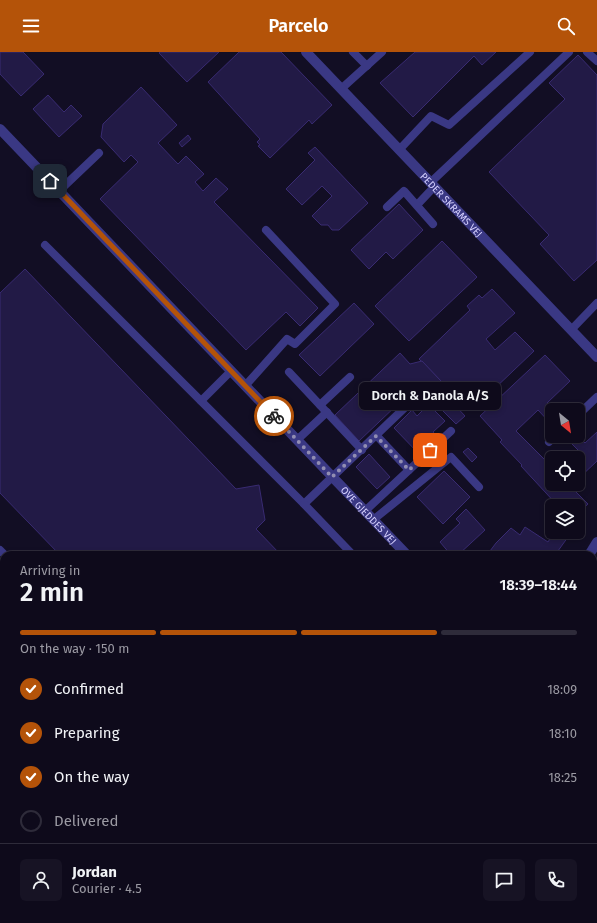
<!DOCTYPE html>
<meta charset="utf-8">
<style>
body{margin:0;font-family:"Fira Sans",sans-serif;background:#171324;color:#f1f3f6;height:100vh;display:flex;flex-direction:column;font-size:15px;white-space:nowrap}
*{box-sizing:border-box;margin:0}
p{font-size:13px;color:#9b9aa3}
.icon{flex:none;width:22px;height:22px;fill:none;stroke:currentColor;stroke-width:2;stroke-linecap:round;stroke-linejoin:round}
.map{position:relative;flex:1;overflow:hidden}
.sheet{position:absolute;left:0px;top:499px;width:597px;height:372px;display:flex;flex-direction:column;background:#0e0a1b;border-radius:12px 12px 0 0;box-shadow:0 2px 6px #0003,0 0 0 1px #2e2b3a}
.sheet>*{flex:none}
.needle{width:26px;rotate:150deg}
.buttons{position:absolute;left:545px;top:351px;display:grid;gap:8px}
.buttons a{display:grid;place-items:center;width:40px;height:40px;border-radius:6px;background:#0e0a1b;box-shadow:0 2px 6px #0003,0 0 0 1px #2e2b3a;font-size:20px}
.pin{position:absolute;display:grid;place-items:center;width:34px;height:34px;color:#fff;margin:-17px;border-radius:8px;box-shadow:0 2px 6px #0006}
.courier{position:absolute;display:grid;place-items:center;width:40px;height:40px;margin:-20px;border:3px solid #b45309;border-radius:50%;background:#fff;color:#222;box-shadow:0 1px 5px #0007}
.bubble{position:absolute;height:28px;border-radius:6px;background:#0e0a1b;box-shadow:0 2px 6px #0003,0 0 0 1px #2e2b3a;font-size:13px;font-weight:600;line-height:28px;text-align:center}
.overview em{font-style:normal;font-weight:600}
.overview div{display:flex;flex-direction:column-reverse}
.overview{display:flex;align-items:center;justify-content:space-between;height:68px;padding:0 20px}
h1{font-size:26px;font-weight:600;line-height:30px}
.bar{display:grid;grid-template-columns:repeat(4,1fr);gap:6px 4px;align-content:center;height:48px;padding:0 20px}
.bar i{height:5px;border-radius:3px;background:#2e2b3a}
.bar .active{background:#b45309}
.bar p{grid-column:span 4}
.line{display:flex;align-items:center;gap:10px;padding:0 20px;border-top:1px solid #2e2b3a}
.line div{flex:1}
.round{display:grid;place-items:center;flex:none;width:42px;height:42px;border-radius:6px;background:#171324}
ol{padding:0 20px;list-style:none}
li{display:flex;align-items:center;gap:12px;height:44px}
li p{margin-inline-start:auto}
li .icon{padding:4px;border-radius:50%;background:#b45309;color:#fff;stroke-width:4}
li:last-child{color:#9b9aa3}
li i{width:22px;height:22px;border:2px solid #2e2b3a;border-radius:50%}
header{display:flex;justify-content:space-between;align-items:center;height:52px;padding:0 20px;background:#b45309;color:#fff;font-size:18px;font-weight:600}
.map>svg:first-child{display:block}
.building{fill:#221a46;stroke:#392b72}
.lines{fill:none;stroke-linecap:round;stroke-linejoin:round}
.path{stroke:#2cb8af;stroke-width:2.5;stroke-dasharray:2 3;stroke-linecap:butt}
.service{stroke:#3a3884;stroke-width:8}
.minor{stroke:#3a3884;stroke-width:10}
.tertiary{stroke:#3a3884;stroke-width:10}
.done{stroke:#918db2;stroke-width:4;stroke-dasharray:0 7.2}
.route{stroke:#b45309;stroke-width:5}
.labels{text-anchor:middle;stroke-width:3.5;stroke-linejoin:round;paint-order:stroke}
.street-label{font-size:10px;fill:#d6d1ff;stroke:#120e24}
</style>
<header><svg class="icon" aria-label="menu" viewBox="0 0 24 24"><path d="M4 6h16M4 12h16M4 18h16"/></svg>Parcelo<svg class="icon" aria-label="search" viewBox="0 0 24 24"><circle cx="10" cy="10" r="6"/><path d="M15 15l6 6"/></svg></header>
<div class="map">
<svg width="597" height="871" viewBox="0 0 597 871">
<rect width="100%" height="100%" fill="#120e24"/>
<g class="building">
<polygon points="0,0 23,0 44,22 21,44 0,22"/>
<polygon points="160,0 219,0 187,30 159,1"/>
<polygon points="239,0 281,0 332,53 312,72 309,68 270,106 258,94 260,93 257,90 260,87 208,30"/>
<polygon points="415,0 496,0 482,13 474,4 413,65 380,31"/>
<polygon points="578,3 597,23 597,208 574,229 540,192 549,183 489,120 565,47 549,31"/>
<polygon points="141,35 177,73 158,91 178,112 186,104 204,122 195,130 203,139 216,126 228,137 214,150 318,256 300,274 286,260 246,298 100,147 138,110 131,103 124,110 101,85 103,72"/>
<polygon points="48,43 64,60 71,53 82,64 59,85 33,57"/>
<polygon points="188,83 191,87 182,95 179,91"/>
<polygon points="315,95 368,151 339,178 332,178 328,173 321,173 312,164 332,144 322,134 302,153 286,137 315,108 308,101"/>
<polygon points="399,152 423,178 393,207 386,200 369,217 351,198"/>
<polygon points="442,189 477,225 409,289 375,254"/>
<polygon points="25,217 236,437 259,433 265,468 256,477 281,503 60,503 0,441 0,241"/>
<polygon points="492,237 515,261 486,287 495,298 515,280 534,299 471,359 419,307 470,258 467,254 479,243 482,246"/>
<polygon points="354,251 374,272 320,324 299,303"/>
<polygon points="400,301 410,312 422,309 441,329 428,342 419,332 359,389 335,363"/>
<polygon points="545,303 570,329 547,351 554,358 552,358 552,373 538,358 516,379 552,415 552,432 572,432 570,434 588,452 578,461 578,454 558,454 521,414 522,413 500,390 502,388 480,364"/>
<polygon points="437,334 465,364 456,372 438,354 434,358 445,369 433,380 438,386 420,403 394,376 412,358 417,364 433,348 428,342"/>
<polygon points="597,380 597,409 578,427 578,406 570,406 578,398 564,384 578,384 585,391"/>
<polygon points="468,396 477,405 472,410 463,400"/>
<polygon points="369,402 390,425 377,437 356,415"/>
<polygon points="444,419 470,445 443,472 417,445"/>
<polygon points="466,457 485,478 458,503 451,503 440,490 460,471 456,467"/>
<polygon points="525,475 548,490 554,480 561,480 568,485 555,503 487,503 496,491 511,476 520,483"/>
<polygon points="593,656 597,659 597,818 593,815"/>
<polygon points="4,698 4,717 2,719 0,716 0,701"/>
<polygon points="64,867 87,867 81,871 67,871"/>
<polygon points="136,867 192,867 194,871 129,871"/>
<polygon points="354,867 444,867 448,871 358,871"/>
</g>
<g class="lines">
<polyline class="path" points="0,647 4,643"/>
<g class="service">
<polyline points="353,0 367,14"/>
<polyline points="587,0 597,9"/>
<polyline points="341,37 382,0"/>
<polyline points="399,98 431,64 449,73 530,0"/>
<polyline points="430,131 569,0"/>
<polyline points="59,139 99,101"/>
<polyline points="417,153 434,135"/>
<polyline points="387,155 404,139 433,172"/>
<polyline points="45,193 304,452 418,343"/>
<polyline points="571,278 597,251"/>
<polyline points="289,320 362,398"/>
<polyline points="245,334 287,287 295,292 335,252 266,178"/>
<polyline points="201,349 231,319"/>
<polyline points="320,353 350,325"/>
<polyline points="578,363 597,345"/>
<polyline points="376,383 409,418"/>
<polyline points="297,388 327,360"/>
<polyline points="549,390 555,384"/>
<polyline points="304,452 353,503"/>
<polyline points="365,459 451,379"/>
<polyline points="373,468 451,405 479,435"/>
<polyline points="0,498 5,503"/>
<polyline points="0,811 4,819"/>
<polyline points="43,867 46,871"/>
<polyline points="342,867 344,871"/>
<polyline points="91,871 97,867"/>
</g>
<g class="minor">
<path id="s1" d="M306,0l291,305"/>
<path id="s2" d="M0,77l407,426"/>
<polyline points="589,503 597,490"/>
<polyline points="593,546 597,549"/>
<polyline points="0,626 4,623"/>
</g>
<g class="tertiary">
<polyline points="0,578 4,582"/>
<polyline points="277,867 281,871"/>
</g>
</g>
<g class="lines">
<polyline class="done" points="274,364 332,425 376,384 409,418 430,398"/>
<polyline class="route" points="50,129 274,364"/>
</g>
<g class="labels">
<g class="street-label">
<text dy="4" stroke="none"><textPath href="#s1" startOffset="211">PEDER SKRAMS VEJ</textPath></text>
<text dy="4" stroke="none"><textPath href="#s2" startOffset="534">OVE GJEDDES VEJ</textPath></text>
</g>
</g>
</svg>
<div class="buttons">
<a><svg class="needle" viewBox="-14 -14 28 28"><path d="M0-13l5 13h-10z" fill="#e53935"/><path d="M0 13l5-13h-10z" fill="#9b9aa3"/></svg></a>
<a><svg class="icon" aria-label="locate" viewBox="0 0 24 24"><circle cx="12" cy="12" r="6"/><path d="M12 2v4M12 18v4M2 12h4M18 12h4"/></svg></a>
<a><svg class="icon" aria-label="layers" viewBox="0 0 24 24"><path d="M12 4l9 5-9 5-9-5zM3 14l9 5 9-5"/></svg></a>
</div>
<div class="pin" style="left:430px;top:398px;background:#ea580c"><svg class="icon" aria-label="bag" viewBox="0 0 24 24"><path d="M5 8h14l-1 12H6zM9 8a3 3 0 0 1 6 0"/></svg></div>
<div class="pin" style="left:50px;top:129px;background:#1f2937"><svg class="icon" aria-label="home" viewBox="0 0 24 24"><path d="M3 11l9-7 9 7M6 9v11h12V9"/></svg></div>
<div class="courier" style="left:274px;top:364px"><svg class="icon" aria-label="bike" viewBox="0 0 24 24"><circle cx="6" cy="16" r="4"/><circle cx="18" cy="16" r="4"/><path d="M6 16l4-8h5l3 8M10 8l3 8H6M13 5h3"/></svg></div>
<div class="bubble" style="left:359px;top:330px;width:142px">Dorch &amp; Danola A/S</div>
<section class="sheet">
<div class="overview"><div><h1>2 min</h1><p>Arriving in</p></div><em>18:39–18:44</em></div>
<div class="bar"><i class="active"></i><i class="active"></i><i class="active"></i><i></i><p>On the way · 150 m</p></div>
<ol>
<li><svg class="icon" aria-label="check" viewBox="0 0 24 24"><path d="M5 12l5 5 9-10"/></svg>Confirmed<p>18:09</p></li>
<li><svg class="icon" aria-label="check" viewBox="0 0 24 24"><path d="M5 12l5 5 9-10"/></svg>Preparing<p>18:10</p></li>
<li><svg class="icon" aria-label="check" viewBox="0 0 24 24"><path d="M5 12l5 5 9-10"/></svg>On the way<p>18:25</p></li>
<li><i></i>Delivered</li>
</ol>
<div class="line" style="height:72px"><a class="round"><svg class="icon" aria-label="person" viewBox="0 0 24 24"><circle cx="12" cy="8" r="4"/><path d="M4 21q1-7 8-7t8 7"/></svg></a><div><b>Jordan</b><p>Courier · 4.5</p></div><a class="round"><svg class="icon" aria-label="chat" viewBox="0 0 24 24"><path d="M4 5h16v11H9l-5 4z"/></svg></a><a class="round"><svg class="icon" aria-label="phone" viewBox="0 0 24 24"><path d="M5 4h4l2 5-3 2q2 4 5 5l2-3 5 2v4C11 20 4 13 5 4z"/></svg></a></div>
</section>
</div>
